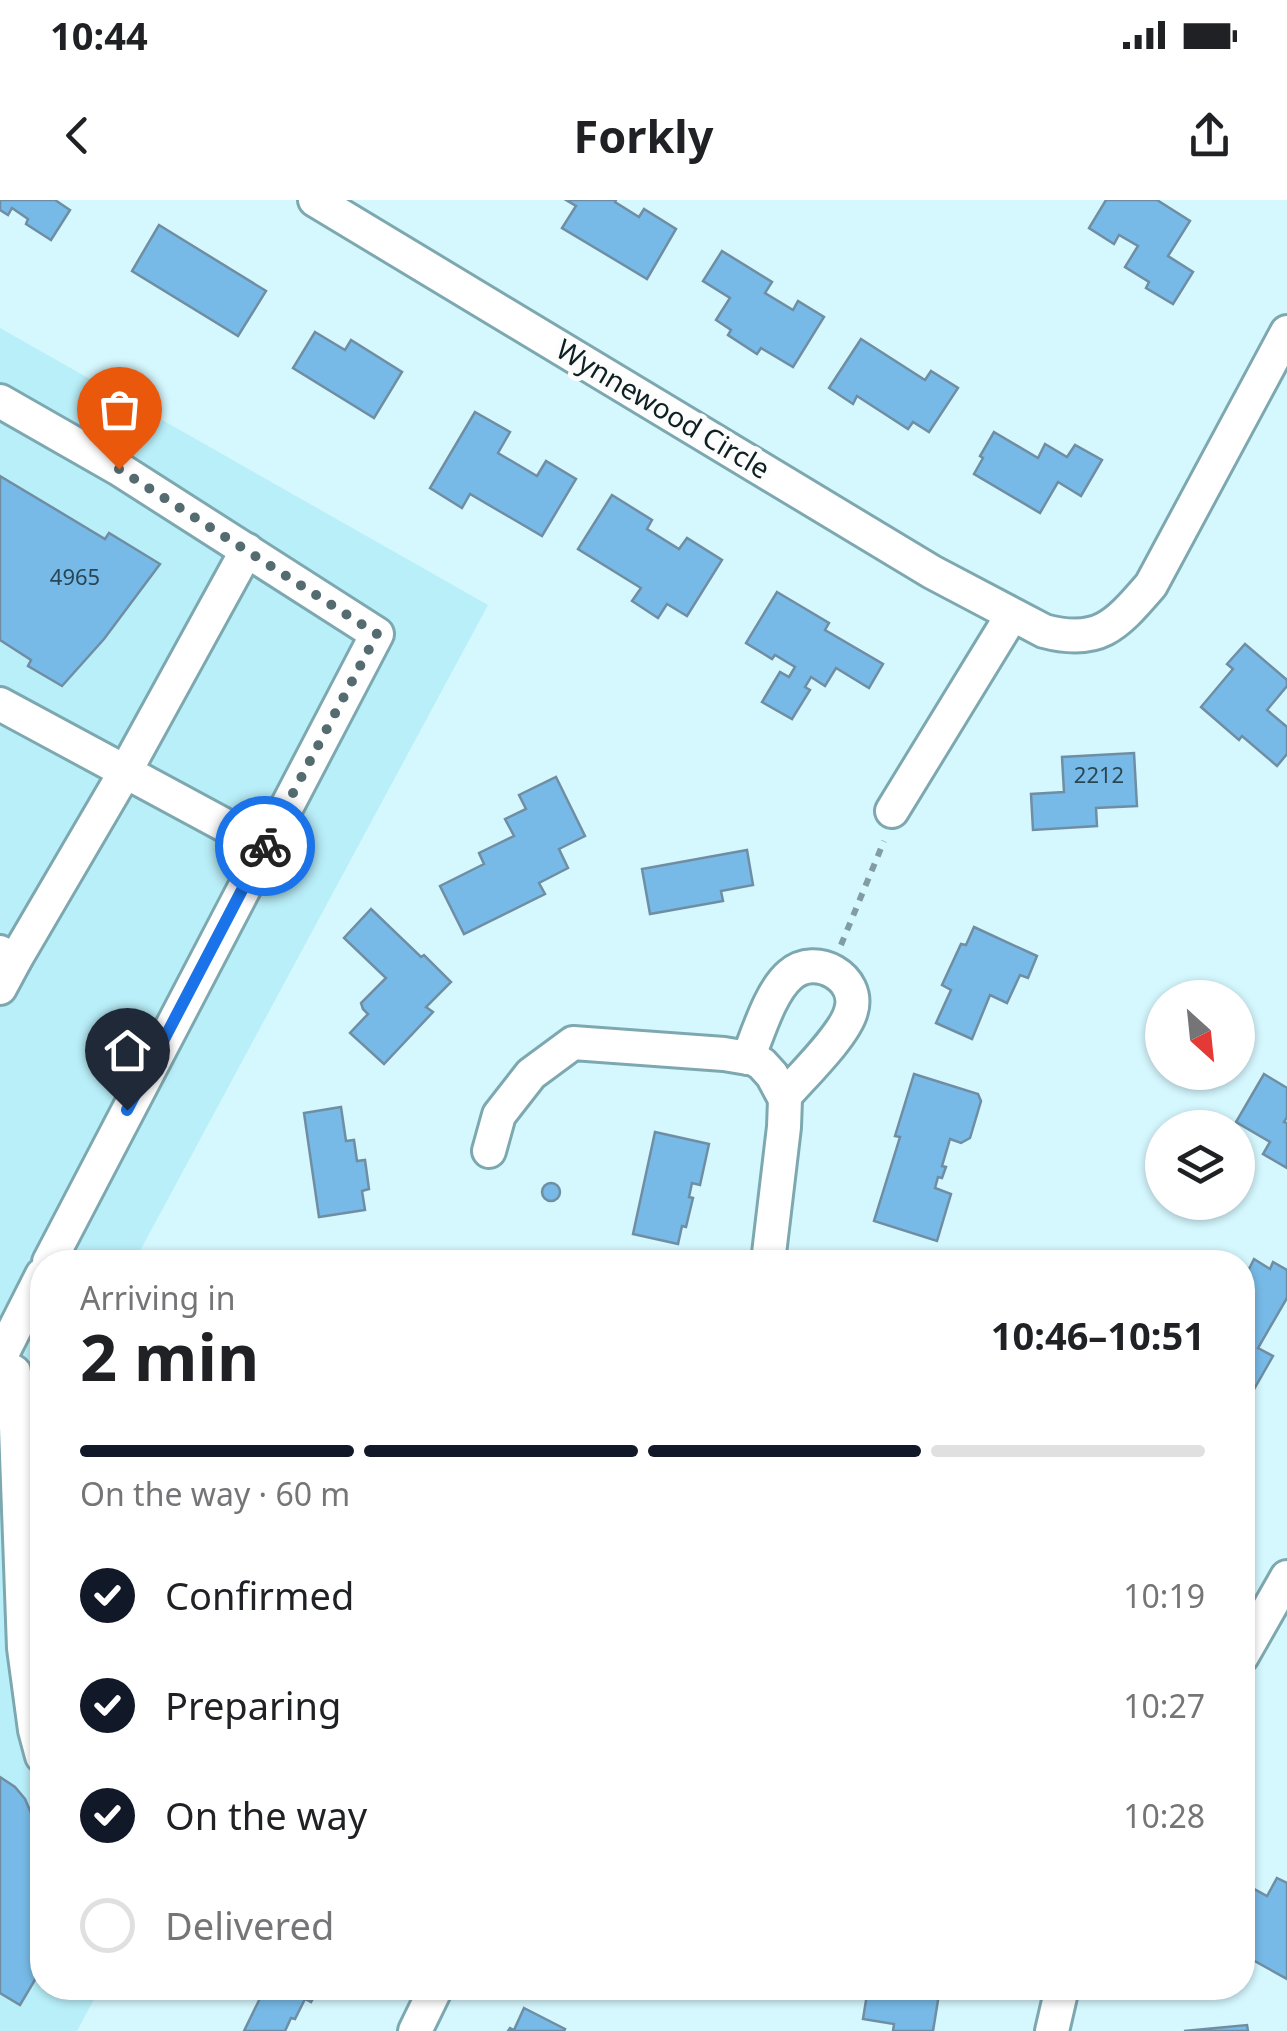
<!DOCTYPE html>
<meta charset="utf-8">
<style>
body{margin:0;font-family:"Noto Sans",sans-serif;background:#f2f2f2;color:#202124;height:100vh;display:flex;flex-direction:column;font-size:38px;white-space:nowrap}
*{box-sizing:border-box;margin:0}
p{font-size:32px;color:#757577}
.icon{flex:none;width:55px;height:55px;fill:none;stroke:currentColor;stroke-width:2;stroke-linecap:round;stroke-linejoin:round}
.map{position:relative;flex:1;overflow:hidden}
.panel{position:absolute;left:30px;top:1050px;width:1225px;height:750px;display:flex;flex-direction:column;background:#fff;border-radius:40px;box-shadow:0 2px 8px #0004}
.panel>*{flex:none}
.needle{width:65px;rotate:153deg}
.buttons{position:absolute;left:1145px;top:780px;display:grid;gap:20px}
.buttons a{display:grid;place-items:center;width:110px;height:110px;border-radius:50%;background:#fff;box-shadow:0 2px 8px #0004;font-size:50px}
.pin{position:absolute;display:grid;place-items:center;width:85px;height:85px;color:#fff;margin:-102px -42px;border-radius:50% 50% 50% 0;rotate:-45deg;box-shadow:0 0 10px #0007}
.pin .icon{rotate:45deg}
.courier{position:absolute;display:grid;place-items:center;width:100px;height:100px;margin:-50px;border:8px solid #1a73e8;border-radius:50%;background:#fff;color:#222;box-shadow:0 2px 12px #0007}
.headline em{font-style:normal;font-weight:700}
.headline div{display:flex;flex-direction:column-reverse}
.headline{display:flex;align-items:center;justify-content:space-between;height:170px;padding:0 50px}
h1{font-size:65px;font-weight:700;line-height:75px}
.bar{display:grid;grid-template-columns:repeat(4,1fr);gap:15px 10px;align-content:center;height:120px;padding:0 50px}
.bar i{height:12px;border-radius:8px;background:#e0e0e0}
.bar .active{background:#111827}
.bar p{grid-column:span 4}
ol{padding:0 50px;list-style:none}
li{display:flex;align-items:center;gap:30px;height:110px}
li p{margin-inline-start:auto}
li .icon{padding:10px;border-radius:50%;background:#111827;color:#fff;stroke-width:4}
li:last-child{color:#757577}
li i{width:55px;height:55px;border:5px solid #e0e0e0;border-radius:50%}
.status{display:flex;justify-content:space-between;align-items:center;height:70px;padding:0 50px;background:#fff;direction:ltr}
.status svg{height:28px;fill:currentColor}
header{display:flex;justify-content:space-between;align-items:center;height:130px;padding:0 50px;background:#fff;font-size:45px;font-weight:700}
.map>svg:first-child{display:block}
.built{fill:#b9eff9}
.building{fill:#77bae7;stroke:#708ea3;stroke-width:2.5}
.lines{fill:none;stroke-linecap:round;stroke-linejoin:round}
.minor-casing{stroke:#7ea8b0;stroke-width:38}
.path{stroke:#829da2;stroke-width:6;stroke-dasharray:8 8;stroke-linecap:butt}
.minor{stroke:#fff;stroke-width:32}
.done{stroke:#546b70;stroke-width:10;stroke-dasharray:0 18}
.route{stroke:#1a73e8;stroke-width:12}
.labels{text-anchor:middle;stroke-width:10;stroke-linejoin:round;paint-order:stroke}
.number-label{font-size:22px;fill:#294654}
.street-label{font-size:28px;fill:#0f2023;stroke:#fdfdfd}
</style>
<div class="status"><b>10:44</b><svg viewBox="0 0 49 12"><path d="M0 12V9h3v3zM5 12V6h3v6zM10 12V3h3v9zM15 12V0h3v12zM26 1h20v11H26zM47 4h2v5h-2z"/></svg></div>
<header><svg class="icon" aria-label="back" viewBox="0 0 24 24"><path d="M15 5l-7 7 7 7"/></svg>Forkly<svg class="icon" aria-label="share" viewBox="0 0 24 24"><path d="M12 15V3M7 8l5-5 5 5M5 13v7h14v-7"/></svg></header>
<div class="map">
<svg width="1287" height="1831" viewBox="0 0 1287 1831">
<rect width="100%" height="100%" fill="#d5f7fe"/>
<polygon class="built" points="0,128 488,405 134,1062 42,1062 42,1788 100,1788 77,1831 0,1831"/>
<g class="building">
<polygon points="0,0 55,0 70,10 51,40 26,24 28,19 12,8 8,15 0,10"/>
<polygon points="566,0 616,0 615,2 639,17 644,9 676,29 647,79 562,28 576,6"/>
<polygon points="1106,0 1157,0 1190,21 1168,56 1193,72 1173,104 1146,88 1149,82 1125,67 1138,46 1119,35 1114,44 1089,28"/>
<polygon points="159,25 266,91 238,136 132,71"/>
<polygon points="722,51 772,82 765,93 793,110 798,101 824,117 793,167 761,148 757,154 728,135 731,130 716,120 730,98 703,81"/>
<polygon points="315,132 345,150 351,140 402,172 374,218 293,168"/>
<polygon points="861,139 925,180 931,171 958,188 929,232 913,222 908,229 857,196 853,204 829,188"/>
<polygon points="475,212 510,232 498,253 537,276 546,261 576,279 542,336 470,294 462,308 430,288"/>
<polygon points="994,232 1038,258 1045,244 1067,257 1075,245 1102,260 1081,296 1058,282 1040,313 974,274 983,258 980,256"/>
<polygon points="0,276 105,339 109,333 160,364 104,439 62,486 28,466 31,460 0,440"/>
<polygon points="612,295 652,320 647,329 679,349 687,338 722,360 687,416 667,404 658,418 632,401 641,388 578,349"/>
<polygon points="777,392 829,423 825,430 883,464 869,488 836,468 825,486 811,477 805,487 810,490 792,519 762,502 780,472 789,477 795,467 775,455 772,459 746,443"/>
<polygon points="1245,444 1287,480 1287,486 1267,510 1287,527 1287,554 1277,566 1242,536 1239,540 1201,507 1233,469 1227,464"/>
<polygon points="1134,553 1137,606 1096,608 1097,626 1033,630 1031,594 1064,592 1062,557"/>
<polygon points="556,577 585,636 559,649 568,668 539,683 545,694 464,734 440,686 484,664 479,653 514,636 505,619 526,609 519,595"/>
<polygon points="747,650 753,685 721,691 723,701 650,714 642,669"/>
<polygon points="371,709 421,757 424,755 451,782 426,807 433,812 384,864 350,833 368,814 363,809 361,803 386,778 344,738"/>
<polygon points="974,727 1037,756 1028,778 1020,775 1007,803 990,795 972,839 936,823 951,790 942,785 961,744 966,745"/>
<polygon points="914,874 978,894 981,901 970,938 961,943 950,939 942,966 946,967 942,978 938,977 935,988 951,994 937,1041 874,1021 900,937 895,936"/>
<polygon points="1264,874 1287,888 1287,917 1284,922 1287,923 1287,968 1263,954 1270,942 1236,922"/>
<polygon points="341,907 346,941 354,940 357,961 365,960 369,989 362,991 365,1010 319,1017 304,913"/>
<polygon points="655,932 709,944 700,985 692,983 689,997 693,998 686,1027 682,1026 678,1044 633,1034"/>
<circle cx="551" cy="992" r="9"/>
<polygon points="1254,1059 1270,1069 1273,1062 1287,1070 1287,1098 1258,1148 1273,1156 1253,1191 1242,1185 1242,1065 1249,1069"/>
<polygon points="0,1577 15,1587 25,1599 32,1615 34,1638 42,1643 42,1768 20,1805 0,1793"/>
<polygon points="1277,1678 1287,1683 1287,1779 1242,1754 1242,1737 1245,1732 1242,1731 1242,1708 1254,1689 1267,1696"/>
<polygon points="265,1788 319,1788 311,1802 305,1799 295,1819 291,1818 285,1831 244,1831"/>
<polygon points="868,1788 940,1788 933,1831 893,1831 894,1824 863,1819"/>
<polygon points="524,1808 565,1829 564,1831 508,1831 510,1828 514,1830"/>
<polygon points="1247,1825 1248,1831 1184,1831"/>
</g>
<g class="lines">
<defs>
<g id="minor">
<path d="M315,0l617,372 112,59c56,15 73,-7 107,-46l136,-253"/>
<polyline points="0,201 119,269 377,434 49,1062"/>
<polyline points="0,504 265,647"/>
<polyline points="892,611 1012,415"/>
<polyline points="0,752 15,760 125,572 247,350"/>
<polyline points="0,788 15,760"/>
<path d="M748,858c10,-24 22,-66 42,-83 26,-23 71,3 61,36 -6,24 -50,66 -67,86"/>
<polyline points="489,951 499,915 531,874 573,843 724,854 754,859 762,864 772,875 785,899 784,927 768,1062"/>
<polyline points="0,1158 42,1075"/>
<polyline points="0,1164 14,1172 24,1448 35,1530 42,1556"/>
<polyline points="1242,1456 1287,1377"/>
<polyline points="415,1831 436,1788"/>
<polyline points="1052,1831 1062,1788"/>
</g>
</defs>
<use href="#minor" class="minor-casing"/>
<polyline class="path" points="841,745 884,641"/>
<use href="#minor" class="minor"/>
</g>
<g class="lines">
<polyline class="done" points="119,269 377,434 265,646"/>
<polyline class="route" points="127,910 265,646"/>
</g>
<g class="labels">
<g class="number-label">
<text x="75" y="385">4965</text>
<text x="1099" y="583">2212</text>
</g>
<g class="street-label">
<text transform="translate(663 209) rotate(31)" y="10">Wynnewood Circle</text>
</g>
</g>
</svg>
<div class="buttons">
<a><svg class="needle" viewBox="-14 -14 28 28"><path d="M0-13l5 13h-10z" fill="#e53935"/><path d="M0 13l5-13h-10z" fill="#757577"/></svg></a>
<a><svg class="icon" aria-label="layers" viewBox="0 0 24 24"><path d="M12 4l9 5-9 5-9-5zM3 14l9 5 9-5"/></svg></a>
</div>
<div class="pin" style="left:119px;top:269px;background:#ea580c"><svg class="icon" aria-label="bag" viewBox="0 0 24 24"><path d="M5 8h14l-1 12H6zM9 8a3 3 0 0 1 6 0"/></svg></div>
<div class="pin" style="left:127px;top:910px;background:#1f2937"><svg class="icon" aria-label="home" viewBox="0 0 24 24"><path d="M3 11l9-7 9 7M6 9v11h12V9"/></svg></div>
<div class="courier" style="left:265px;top:646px"><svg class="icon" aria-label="bike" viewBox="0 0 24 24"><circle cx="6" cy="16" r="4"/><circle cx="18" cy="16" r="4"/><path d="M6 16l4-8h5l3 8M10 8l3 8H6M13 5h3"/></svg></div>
<section class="panel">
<div class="headline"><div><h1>2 min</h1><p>Arriving in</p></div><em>10:46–10:51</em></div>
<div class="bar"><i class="active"></i><i class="active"></i><i class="active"></i><i></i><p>On the way · 60 m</p></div>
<ol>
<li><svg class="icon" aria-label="check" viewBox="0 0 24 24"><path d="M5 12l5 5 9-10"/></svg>Confirmed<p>10:19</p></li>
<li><svg class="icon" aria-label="check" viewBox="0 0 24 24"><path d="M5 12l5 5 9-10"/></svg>Preparing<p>10:27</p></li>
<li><svg class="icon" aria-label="check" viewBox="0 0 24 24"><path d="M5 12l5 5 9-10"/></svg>On the way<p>10:28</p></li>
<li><i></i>Delivered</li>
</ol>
</section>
</div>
